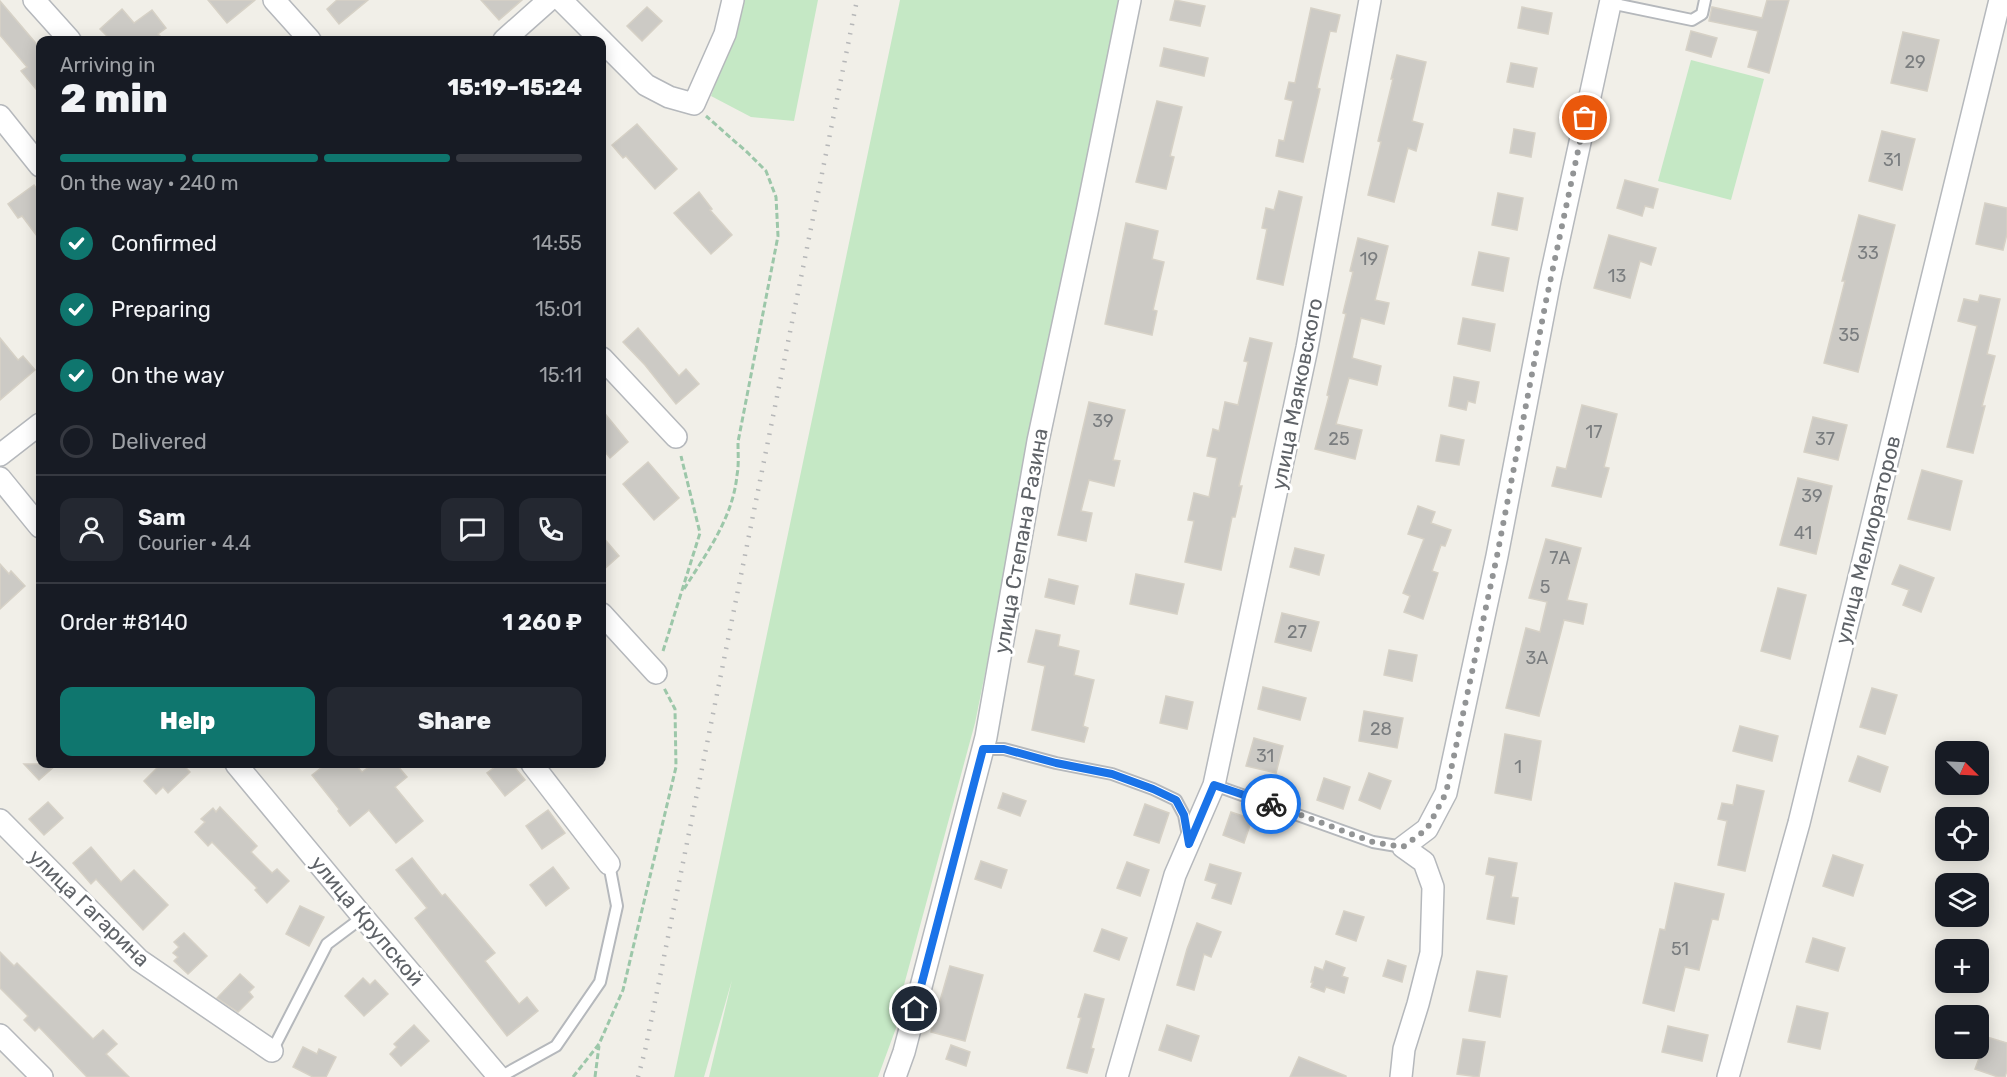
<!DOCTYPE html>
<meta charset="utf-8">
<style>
body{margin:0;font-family:Rubik,sans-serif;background:#242831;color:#f1f3f6;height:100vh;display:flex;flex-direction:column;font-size:22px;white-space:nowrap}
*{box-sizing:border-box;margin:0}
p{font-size:20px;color:#9ea1a6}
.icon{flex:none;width:33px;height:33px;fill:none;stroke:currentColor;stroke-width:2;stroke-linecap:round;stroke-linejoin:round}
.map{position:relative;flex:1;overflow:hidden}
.details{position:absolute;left:36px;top:36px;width:570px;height:732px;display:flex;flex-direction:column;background:#171b24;border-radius:12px;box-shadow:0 3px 15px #0003}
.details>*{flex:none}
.needle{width:39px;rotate:114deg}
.tools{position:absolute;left:1935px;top:741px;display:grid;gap:12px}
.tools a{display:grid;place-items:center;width:54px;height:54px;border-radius:12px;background:#171b24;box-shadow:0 3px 15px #0003;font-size:30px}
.pin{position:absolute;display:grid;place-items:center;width:51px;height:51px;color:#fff;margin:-26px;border:3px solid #fff;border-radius:50%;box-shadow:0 2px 6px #0007}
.courier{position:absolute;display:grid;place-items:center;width:60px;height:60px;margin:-30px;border:4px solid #1a73e8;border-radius:50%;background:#fff;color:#222;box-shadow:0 2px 8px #0007}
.summary em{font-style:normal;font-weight:800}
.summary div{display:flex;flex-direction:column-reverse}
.summary{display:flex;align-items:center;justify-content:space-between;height:102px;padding:0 24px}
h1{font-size:39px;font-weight:800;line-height:45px}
.bar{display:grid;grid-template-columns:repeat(4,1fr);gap:9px 6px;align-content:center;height:72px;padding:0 24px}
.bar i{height:8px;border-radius:4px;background:#363941}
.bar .on{background:#0f766e}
.bar p{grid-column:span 4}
.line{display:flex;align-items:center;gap:15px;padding:0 24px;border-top:2px solid #363941}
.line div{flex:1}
.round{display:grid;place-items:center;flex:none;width:63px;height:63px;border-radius:12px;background:#242831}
ol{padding:0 24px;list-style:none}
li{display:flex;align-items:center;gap:18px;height:66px}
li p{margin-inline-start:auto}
li .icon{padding:6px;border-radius:50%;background:#0f766e;color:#fff;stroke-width:4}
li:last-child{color:#9ea1a6}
li i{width:33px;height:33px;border:3px solid #363941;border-radius:50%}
.button{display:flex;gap:12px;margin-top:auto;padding:12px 24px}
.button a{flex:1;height:69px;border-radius:12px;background:#0f766e;color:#fff;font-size:24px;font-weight:800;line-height:69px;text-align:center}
.button a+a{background:#242831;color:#f1f3f6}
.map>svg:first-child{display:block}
.green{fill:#c5e8c5}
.building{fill:#cccac5;stroke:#d6d1c6;stroke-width:1.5}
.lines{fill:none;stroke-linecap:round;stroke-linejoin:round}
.service-casing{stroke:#b5b8bc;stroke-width:14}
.minor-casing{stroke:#b5b8bc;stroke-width:24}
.path{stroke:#9cc7a9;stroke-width:3;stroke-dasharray:6 3;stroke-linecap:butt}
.service{stroke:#fff;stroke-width:10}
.minor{stroke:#fff;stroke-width:21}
.rail{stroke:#b6b7b8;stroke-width:4.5;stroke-dasharray:1.5 8;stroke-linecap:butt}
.done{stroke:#929495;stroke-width:6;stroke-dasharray:0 10.8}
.route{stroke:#1a73e8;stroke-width:8}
.labels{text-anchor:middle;stroke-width:6;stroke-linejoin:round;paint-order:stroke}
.number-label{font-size:18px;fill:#7a7d7f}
.street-label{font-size:21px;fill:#5f6368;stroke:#fff}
</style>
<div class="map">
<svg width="2007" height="1077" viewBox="0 0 2007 1077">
<rect width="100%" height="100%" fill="#f1efe8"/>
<g class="green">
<polygon points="741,0 818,0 794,121 751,117 711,96 733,34"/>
<polygon points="900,0 1122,0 975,723 904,985 910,990 878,1077 709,1077 732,980 704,1077 674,1077"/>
<polygon points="1691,60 1764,79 1731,200 1658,181"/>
</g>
<g class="building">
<polygon points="208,0 255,0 227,23"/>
<polygon points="337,0 368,0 339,24 327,9"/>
<polygon points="481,0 522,0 499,20"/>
<polygon points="1175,0 1205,6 1200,26 1170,20"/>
<polygon points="1767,0 1789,0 1769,73 1748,67 1758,31 1709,21 1712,7 1762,18"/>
<polygon points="0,1 40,48 40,94 21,71 27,67 0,35"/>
<polygon points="647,7 662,21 642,41 627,26"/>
<polygon points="1522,7 1552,13 1548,34 1518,28"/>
<polygon points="1311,8 1340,15 1336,32 1330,31 1317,88 1320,89 1303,162 1276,156 1279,140 1284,141 1293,101 1285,99 1289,82 1295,83"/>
<polygon points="122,9 134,23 152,10 166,28 158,34 164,40 111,40 100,29"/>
<polygon points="1691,31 1717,38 1711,57 1686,50"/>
<polygon points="1903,32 1939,40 1927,91 1891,83"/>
<polygon points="1164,48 1208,58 1204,76 1160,66"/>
<polygon points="1397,55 1426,62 1412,121 1423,124 1416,151 1408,148 1394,202 1368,195 1381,142 1378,141 1393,79 1391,79"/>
<polygon points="1511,63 1537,68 1533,87 1507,82"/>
<polygon points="1157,101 1182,107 1170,156 1174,157 1166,189 1136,182"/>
<polygon points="637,124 677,169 655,189 626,156 623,158 612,145"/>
<polygon points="1514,129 1535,133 1531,157 1510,153"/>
<polygon points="1882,131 1915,139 1902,190 1869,181"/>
<polygon points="1625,180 1658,189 1653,208 1645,206 1642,216 1617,208"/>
<polygon points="34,185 40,194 40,240 22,216 18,218 8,204"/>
<polygon points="1279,191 1302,197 1283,285 1257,279 1267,229 1262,228 1266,208 1274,210"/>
<polygon points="699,192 712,209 710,210 732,235 711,254 674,213"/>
<polygon points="1498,193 1523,198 1517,230 1492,225"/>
<polygon points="1985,203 2007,208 2007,234 2003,250 1976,244"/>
<polygon points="1859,215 1895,225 1858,372 1824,363 1845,281 1842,281"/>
<polygon points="1126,223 1158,231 1152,259 1164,262 1153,310 1157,311 1152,335 1105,324"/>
<polygon points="1609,235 1656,248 1651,265 1640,261 1630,298 1594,288"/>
<polygon points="1358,238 1388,246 1375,300 1389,303 1384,324 1361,318 1352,358 1381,366 1377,385 1349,378 1336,424 1362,430 1355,459 1315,449 1329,396 1327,395 1346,314 1343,313 1353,272 1350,271"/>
<polygon points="1479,252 1509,258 1503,291 1472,285"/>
<polygon points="1980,295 2000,299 1987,354 1995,356 1982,406 1985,406 1973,453 1947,447 1977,326 1958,321 1964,299 1978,302"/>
<polygon points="1463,318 1495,324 1490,351 1458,344"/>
<polygon points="638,328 679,376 686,369 699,384 676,404 645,365 623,342"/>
<polygon points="0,338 18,360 23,356 35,370 0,400"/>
<polygon points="1250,338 1272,343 1239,486 1242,486 1235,517 1232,517 1221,570 1185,562 1194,521 1188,520 1194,493 1209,497 1217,458 1207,456 1213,429 1219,431 1225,402 1238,405 1248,362 1244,361"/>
<polygon points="1454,377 1479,382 1475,403 1468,401 1466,410 1449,406"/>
<polygon points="1089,402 1125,410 1113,460 1120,461 1114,486 1089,480 1081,511 1092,513 1086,541 1058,535"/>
<polygon points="1582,405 1617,414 1604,467 1609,468 1601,497 1552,486 1557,467 1566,469"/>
<polygon points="602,410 628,442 610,458 602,448"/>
<polygon points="1813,417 1847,425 1838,460 1804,452"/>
<polygon points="1441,435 1464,440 1459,465 1436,461"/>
<polygon points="648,462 679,498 654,520 623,484"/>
<polygon points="1922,470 1962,481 1950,530 1908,519"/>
<polygon points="1798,478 1832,486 1816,554 1780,545"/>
<polygon points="1418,506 1435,512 1431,523 1451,530 1445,546 1441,545 1432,571 1438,573 1423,619 1404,612 1410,596 1403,593 1424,539 1408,534"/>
<polygon points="602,536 619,556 602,571"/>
<polygon points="1546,539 1581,548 1567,600 1587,604 1583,624 1564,620 1539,716 1506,708 1526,628 1540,632 1547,602 1529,598"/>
<polygon points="1295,548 1324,555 1319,575 1290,567"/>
<polygon points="0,564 9,574 11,571 25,586 0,609"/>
<polygon points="1900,565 1934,578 1921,612 1903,605 1909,590 1892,584"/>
<polygon points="1136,574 1184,584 1177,614 1130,604"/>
<polygon points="1049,579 1078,586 1074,604 1045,597"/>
<polygon points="1778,588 1806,595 1790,659 1761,651"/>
<polygon points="1282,613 1319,622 1311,651 1275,642"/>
<polygon points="1036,630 1060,635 1058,646 1079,651 1074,675 1094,680 1083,726 1088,728 1084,742 1032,730 1045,666 1028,662"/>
<polygon points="1389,650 1417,655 1412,681 1384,675"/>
<polygon points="1263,687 1306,698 1300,720 1258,709"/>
<polygon points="1872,688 1897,695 1885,734 1860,727"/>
<polygon points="1166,696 1193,702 1187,729 1160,723"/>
<polygon points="1364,711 1403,718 1397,748 1359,741"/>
<polygon points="1740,726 1778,736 1772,761 1733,751"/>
<polygon points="1505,734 1541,741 1531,800 1495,793"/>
<polygon points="1254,738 1283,746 1276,773 1246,766"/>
<polygon points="1858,756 1888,767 1880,792 1849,781"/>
<polygon points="24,764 57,764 39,780"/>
<polygon points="161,764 182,764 190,772 168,793 163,787 156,794 144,781"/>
<polygon points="326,764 355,764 362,772 373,764 396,764 407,777 395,787 423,821 396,843 369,810 350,826 338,811 339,809 312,775"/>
<polygon points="499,764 512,764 525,780 505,796 487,773"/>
<polygon points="1369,773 1391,781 1380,809 1359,800"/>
<polygon points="1324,778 1350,787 1343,809 1317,800"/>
<polygon points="1737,785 1764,791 1745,871 1718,865 1727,821 1718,819 1722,803 1733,805"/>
<polygon points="1003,793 1026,801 1020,816 998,808"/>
<polygon points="48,802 63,818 44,835 29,819"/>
<polygon points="1145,804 1169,813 1159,843 1134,835"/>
<polygon points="220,807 257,846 251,852 272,873 277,869 289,881 267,903 255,890 257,888 212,842 208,846 195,832 205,822 201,819 213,808 216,812"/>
<polygon points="548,810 565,833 542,849 526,826"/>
<polygon points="1231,812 1252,819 1244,843 1223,835"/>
<polygon points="91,847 121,882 134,870 168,905 143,930 96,879 91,884 73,863"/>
<polygon points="1833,855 1863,865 1853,896 1823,886"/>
<polygon points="412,858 442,896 445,894 495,953 485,961 519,1004 527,997 538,1011 507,1036 415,918 427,908 396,870"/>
<polygon points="1489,858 1517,863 1511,897 1518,898 1514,924 1487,919 1495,876 1486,874"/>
<polygon points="981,861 1007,870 1001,888 975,879"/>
<polygon points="1127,862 1149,870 1140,896 1117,888"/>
<polygon points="1210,864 1241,873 1231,904 1212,898 1217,884 1205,880"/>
<polygon points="553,867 569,888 546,906 530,885"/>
<polygon points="1675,883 1724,894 1718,920 1712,919 1699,970 1685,967 1674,1011 1643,1003 1660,929 1665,930"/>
<polygon points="300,906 324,917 309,946 286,934"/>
<polygon points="1344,911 1364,917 1356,941 1336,934"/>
<polygon points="1197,923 1221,932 1211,957 1204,954 1194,990 1177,985 1187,949"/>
<polygon points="1102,929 1127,938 1119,960 1094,951"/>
<polygon points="184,933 207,956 188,974 174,961 178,957 173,953 179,947 174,942"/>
<polygon points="1813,938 1845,948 1838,971 1806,962"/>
<polygon points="0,952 14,966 17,963 93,1039 103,1030 117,1044 106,1054 129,1077 87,1077 39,1027 35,1031 24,1020 28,1016 0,988"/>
<polygon points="1388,960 1406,966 1402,982 1383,976"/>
<polygon points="1326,961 1345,968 1342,976 1348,978 1344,993 1326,987 1324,992 1311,987 1313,982 1311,982 1315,967 1323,970"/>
<polygon points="950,966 983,975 965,1041 931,1032"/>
<polygon points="1477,971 1507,976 1500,1017 1469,1011"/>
<polygon points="240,974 254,987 249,992 253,997 238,1012 217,998"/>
<polygon points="363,978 370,985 375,980 388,994 364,1016 345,996"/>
<polygon points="1085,994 1104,999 1091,1048 1094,1049 1087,1073 1067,1068 1081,1018 1078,1017"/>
<polygon points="1797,1006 1828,1013 1820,1049 1788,1042"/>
<polygon points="414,1025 429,1041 401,1066 390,1054 397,1047 394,1044"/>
<polygon points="1167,1025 1199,1036 1191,1061 1159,1050"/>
<polygon points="1668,1026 1708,1035 1702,1061 1662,1052"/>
<polygon points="1987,1037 2007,1043 2007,1071 2005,1077 1998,1077 1975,1069"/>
<polygon points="1463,1039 1485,1042 1479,1077 1457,1074"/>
<polygon points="951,1045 970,1052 966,1066 946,1059"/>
<polygon points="303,1047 317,1054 319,1049 336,1057 326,1077 313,1077 293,1067"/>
<polygon points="1299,1057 1346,1076 1346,1077 1290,1077"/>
</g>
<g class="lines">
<defs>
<g id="service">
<polyline points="1610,3 1692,20 1702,14 1705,0"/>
<polyline points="983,749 1004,749 1056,763 1112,774 1153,789 1176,800 1184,815 1188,836"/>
<polyline points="1214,785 1373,842 1403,847"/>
<polyline points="272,1051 327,944 363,917"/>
<polyline points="500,1077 556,1046 600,982 617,906 609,864"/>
</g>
<g id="minor">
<polyline points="34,0 70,40"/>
<polyline points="274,0 310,40"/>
<polyline points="561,0 601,40"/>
<polyline points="504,40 549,0"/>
<polyline points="602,41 646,85 669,97 694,104 725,34 733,0"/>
<polyline points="0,116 40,166"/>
<polyline points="602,358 676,437"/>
<polyline points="0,455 40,424"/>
<polyline points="0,478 40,527"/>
<polyline points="602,614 656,673"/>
<polyline points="236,764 363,917 499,1077"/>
<polyline points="532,764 609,864"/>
<polyline points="0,820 139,960 272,1051"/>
<polyline points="0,1035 42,1077"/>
<polyline points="895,1077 904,1052 986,737 1038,441 1087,212 1130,0"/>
<polyline points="1117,1077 1175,875 1214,785 1307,348 1370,0"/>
<polyline points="1401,1077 1404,1049 1418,1004 1431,953 1433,887 1424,862 1403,847 1427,829 1446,793 1497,556 1550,280 1611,0"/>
<polyline points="1728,1077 1799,823 2000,0"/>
</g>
</defs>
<use href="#service" class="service-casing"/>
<use href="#minor" class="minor-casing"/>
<g class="path">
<path d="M684,589c22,-35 49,-71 53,-114 2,-10 1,-22 1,-33l40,-206 -2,-39 -10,-26 -18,-18 -42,-37"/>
<polyline points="663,651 700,533 681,456"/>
<polyline points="573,1077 599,1044 623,990 676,767 675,709 664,688"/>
<polyline points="595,1077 599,1046"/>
</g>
<use href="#service" class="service"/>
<use href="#minor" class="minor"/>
<polyline class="rail" points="638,1077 645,1051 857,0"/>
</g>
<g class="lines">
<polyline class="done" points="1271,804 1373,842 1403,847 1427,829 1446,793 1497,556 1546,301 1585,118"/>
<polyline class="route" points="915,1009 983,749 1004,749 1056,763 1112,774 1153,789 1176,800 1184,815 1189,844 1214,785 1271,804"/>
</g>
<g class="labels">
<g class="number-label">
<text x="1915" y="68">29</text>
<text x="1892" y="166">31</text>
<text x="1868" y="259">33</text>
<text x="1369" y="265">19</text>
<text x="1617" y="282">13</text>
<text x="1849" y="341">35</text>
<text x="1103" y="427">39</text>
<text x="1594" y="438">17</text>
<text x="1339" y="445">25</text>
<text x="1825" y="445">37</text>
<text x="1812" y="502">39</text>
<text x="1803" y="539">41</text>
<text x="1560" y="564">7А</text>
<text x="1545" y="593">5</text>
<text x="1297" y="638">27</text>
<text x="1537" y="664">3А</text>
<text x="1381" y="735">28</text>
<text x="1265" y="762">31</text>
<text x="1518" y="773">1</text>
<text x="1680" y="955">51</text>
</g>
<g class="street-label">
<text transform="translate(1297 394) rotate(-79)" y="7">улица Маяковского</text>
<text transform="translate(1868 540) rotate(-76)" y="7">улица Мелиораторов</text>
<text transform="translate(1021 541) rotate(-80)" y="7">улица Степана Разина</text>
<text transform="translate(89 908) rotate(44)" y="7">улица Гагарина</text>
<text transform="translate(367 921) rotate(50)" y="7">улица Крупской</text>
</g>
</g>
</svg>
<div class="tools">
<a><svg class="needle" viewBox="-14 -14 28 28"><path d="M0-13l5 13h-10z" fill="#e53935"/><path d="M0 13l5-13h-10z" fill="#9ea1a6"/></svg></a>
<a><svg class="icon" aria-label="locate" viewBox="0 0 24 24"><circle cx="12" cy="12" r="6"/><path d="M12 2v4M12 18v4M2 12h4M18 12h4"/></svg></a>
<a><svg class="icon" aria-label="layers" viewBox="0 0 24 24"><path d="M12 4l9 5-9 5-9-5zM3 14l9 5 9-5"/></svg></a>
<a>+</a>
<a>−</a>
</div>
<div class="pin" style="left:1585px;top:118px;background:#ea580c"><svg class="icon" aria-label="bag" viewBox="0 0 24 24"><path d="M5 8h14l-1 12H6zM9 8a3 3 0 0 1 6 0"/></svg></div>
<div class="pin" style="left:915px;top:1009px;background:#1f2937"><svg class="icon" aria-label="home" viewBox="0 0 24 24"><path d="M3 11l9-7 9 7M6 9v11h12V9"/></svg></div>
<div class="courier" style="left:1271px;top:804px"><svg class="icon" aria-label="bike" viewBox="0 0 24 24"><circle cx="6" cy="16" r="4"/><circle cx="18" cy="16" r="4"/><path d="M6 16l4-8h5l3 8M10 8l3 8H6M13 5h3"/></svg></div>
<section class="details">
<div class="summary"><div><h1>2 min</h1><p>Arriving in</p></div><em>15:19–15:24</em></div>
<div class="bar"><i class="on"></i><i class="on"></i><i class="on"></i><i></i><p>On the way · 240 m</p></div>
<ol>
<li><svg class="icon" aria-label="check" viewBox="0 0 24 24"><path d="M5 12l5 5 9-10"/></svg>Confirmed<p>14:55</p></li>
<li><svg class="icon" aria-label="check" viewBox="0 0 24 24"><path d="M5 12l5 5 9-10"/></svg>Preparing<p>15:01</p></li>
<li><svg class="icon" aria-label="check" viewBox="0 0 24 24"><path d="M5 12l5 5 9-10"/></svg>On the way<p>15:11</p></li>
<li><i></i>Delivered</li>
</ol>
<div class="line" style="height:108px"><a class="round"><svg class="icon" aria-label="person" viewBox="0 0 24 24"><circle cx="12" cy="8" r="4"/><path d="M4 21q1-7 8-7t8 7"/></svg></a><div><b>Sam</b><p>Courier · 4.4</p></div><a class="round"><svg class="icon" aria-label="chat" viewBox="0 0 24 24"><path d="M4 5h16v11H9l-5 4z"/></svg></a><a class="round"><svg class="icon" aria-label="phone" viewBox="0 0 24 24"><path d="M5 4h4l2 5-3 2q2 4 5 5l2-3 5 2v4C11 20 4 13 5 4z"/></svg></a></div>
<div class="line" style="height:78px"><div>Order #8140</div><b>1 260 ₽</b></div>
<div class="button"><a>Help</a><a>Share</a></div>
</section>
</div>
